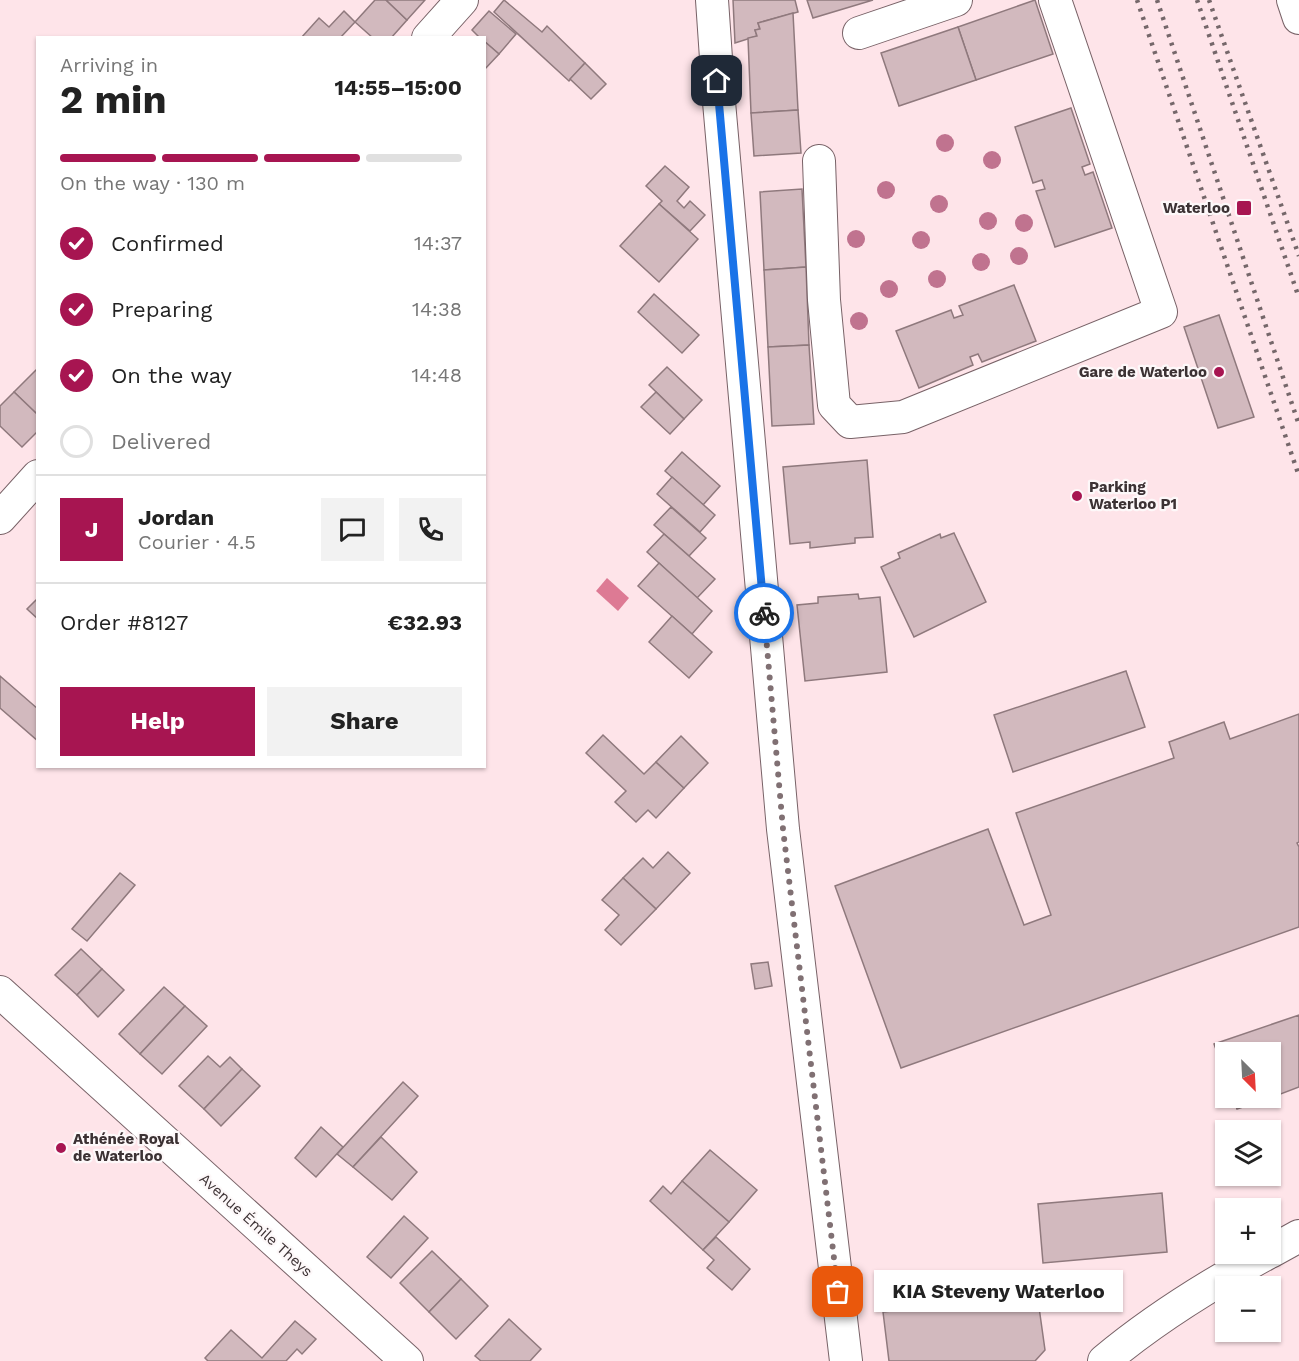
<!DOCTYPE html>
<meta charset="utf-8">
<style>
body{margin:0;font-family:"Work Sans",sans-serif;background:#f2f2f2;color:#222;height:100vh;display:flex;flex-direction:column;font-size:22px;white-space:nowrap}
*{box-sizing:border-box;margin:0}
p{font-size:20px;color:#767676}
.icon{flex:none;width:33px;height:33px;fill:none;stroke:currentColor;stroke-width:2;stroke-linecap:round;stroke-linejoin:round}
.map{position:relative;flex:1;overflow:hidden}
.panel{position:absolute;left:36px;top:36px;width:450px;height:732px;display:flex;flex-direction:column;background:#fff;border-radius:0px;box-shadow:0 2px 4px #0004}
.panel>*{flex:none}
.needle{width:39px;rotate:156deg}
.buttons{position:absolute;left:1215px;top:1042px;display:grid;gap:12px}
.buttons a{display:grid;place-items:center;width:66px;height:66px;border-radius:0px;background:#fff;box-shadow:0 2px 4px #0004;font-size:30px}
.pin{position:absolute;display:grid;place-items:center;width:51px;height:51px;color:#fff;margin:-26px;border-radius:12px;box-shadow:0 3px 9px #0006}
.courier{position:absolute;display:grid;place-items:center;width:60px;height:60px;margin:-30px;border:4px solid #1a73e8;border-radius:50%;background:#fff;color:#222;box-shadow:0 2px 8px #0007}
.bubble{position:absolute;height:42px;border-radius:0px;background:#fff;box-shadow:0 2px 4px #0004;font-size:20px;font-weight:700;line-height:42px;text-align:center}
.overview em{font-style:normal;font-weight:700}
.overview div{display:flex;flex-direction:column-reverse}
.overview{display:flex;align-items:center;justify-content:space-between;height:102px;padding:0 24px}
h1{font-size:39px;font-weight:700;line-height:45px}
.bar{display:grid;grid-template-columns:repeat(4,1fr);gap:9px 6px;align-content:center;height:72px;padding:0 24px}
.bar i{height:8px;border-radius:4px;background:#e0e0e0}
.bar .active{background:#a71551}
.bar p{grid-column:span 4}
.line{display:flex;align-items:center;gap:15px;padding:0 24px;border-top:2px solid #e0e0e0}
.line div{flex:1}
.round{display:grid;place-items:center;flex:none;width:63px;height:63px;border-radius:0px;background:#f2f2f2}
ol{padding:0 24px;list-style:none}
li{display:flex;align-items:center;gap:18px;height:66px}
li p{margin-inline-start:auto}
li .icon{padding:6px;border-radius:50%;background:#a71551;color:#fff;stroke-width:4}
li:last-child{color:#767676}
li i{width:33px;height:33px;border:3px solid #e0e0e0;border-radius:50%}
.cta{display:flex;gap:12px;margin-top:auto;padding:12px 24px}
.cta a{flex:1;height:69px;border-radius:0px;background:#a71551;color:#fff;font-size:24px;font-weight:700;line-height:69px;text-align:center}
.cta a+a{background:#f2f2f2;color:#222}
.map>svg:first-child{display:block}
.water{fill:#dd7a94}
.building{fill:#d2b9be;stroke:#8f797d;stroke-width:1.5}
.lines{fill:none;stroke-linecap:round;stroke-linejoin:round}
.minor-casing{stroke:#786267;stroke-width:34}
.minor{stroke:#fff;stroke-width:32}
.rail{stroke:#75676a;stroke-width:4.5;stroke-dasharray:3 6;stroke-linecap:butt}
.tree{fill:#c0738f}
.done{stroke:#807073;stroke-width:6;stroke-dasharray:0 10.8}
.route{stroke:#1a73e8;stroke-width:8}
.poi-dot{fill:#a71551;stroke:#fdf8f9;stroke-width:2}
.labels{text-anchor:middle;stroke-width:4.5;stroke-linejoin:round;paint-order:stroke}
.poi-label{font-size:15px;font-weight:bold;fill:#3c3234;stroke:#fdf8f9;text-anchor:end}
.street-label{font-size:15px;fill:#3c3234;stroke:#fdf8f9}
</style>
<div class="map">
<svg width="1299" height="1361" viewBox="0 0 1299 1361">
<rect width="100%" height="100%" fill="#fee4e9"/>
<polygon class="water" points="607,578 629,598 618,611 596,591"/>
<g class="building">
<polygon points="375,0 386,0 407,20 391,38 373,38 355,22"/>
<polygon points="386,0 425,0 407,20"/>
<polygon points="504,0 542,32 547,26 585,63 569,81 494,12"/>
<polygon points="733,0 795,0 798,12 758,23 760,29 755,30 757,36 735,43"/>
<polygon points="807,0 873,0 813,18"/>
<polygon points="1035,0 1053,54 976,80 958,27"/>
<polygon points="344,11 355,22 340,38 301,38 319,18 329,27"/>
<polygon points="489,11 516,34 499,54 484,41 484,38 480,38 472,30"/>
<polygon points="793,13 798,110 751,113 748,38 757,36 755,30 760,29 758,23"/>
<polygon points="958,27 976,80 899,106 881,53"/>
<polygon points="484,41 499,54 485,69 484,68"/>
<polygon points="585,63 606,84 591,99 570,79"/>
<polygon points="1071,108 1090,164 1082,167 1085,175 1093,172 1112,228 1055,247 1036,191 1045,189 1042,180 1033,183 1015,127"/>
<polygon points="798,110 801,153 754,156 751,113"/>
<polygon points="665,166 689,187 677,201 684,208 690,201 705,215 690,231 659,204 662,201 646,186"/>
<polygon points="802,189 806,267 764,270 760,192"/>
<polygon points="659,204 698,239 659,282 620,246"/>
<polygon points="806,267 809,345 768,347 764,270"/>
<polygon points="1014,285 1036,341 982,362 978,354 970,357 973,365 919,388 896,331 951,310 954,318 963,315 959,306"/>
<polygon points="654,294 699,335 682,353 638,312"/>
<polygon points="1219,315 1254,417 1218,428 1184,327"/>
<polygon points="809,345 814,424 772,426 768,347"/>
<polygon points="667,367 702,400 684,419 649,385"/>
<polygon points="38,368 38,415 14,392"/>
<polygon points="14,392 38,415 38,431 22,447 0,426 0,406"/>
<polygon points="656,392 684,419 670,434 641,407"/>
<polygon points="682,452 720,486 703,505 665,471"/>
<polygon points="867,460 873,537 855,538 855,543 810,548 810,542 790,544 783,467"/>
<polygon points="672,477 715,515 700,532 657,494"/>
<polygon points="671,507 706,538 689,556 654,525"/>
<polygon points="954,533 986,602 914,637 881,567 900,558 898,553 940,534 941,538"/>
<polygon points="664,534 715,579 697,598 647,552"/>
<polygon points="659,563 712,611 692,634 638,586"/>
<polygon points="858,594 859,599 880,597 887,672 805,681 797,605 818,603 818,597"/>
<polygon points="38,598 38,619 27,609"/>
<polygon points="672,616 712,652 689,678 649,642"/>
<polygon points="1126,671 1145,727 1013,772 994,715"/>
<polygon points="0,676 38,709 38,741 0,708"/>
<polygon points="1299,714 1299,842 1297,843 1299,847 1299,927 901,1068 835,886 988,829 1024,925 1051,915 1016,813 1174,758 1169,742 1224,722 1230,739"/>
<polygon points="603,735 644,774 656,762 684,788 656,818 648,810 636,822 615,802 626,791 586,753"/>
<polygon points="681,736 708,763 684,788 656,762"/>
<polygon points="668,852 690,873 656,909 623,878 643,858 653,868"/>
<polygon points="120,873 135,885 87,941 72,929"/>
<polygon points="623,878 656,909 621,945 605,930 619,915 602,900"/>
<polygon points="81,949 102,969 77,995 55,975"/>
<polygon points="768,962 772,986 755,989 751,964"/>
<polygon points="102,969 124,990 98,1017 77,995"/>
<polygon points="164,987 185,1006 140,1054 119,1034"/>
<polygon points="185,1006 207,1026 162,1074 140,1054"/>
<polygon points="1299,1015 1299,1087 1270,1098 1270,1053 1226,1053 1226,1076 1214,1044"/>
<polygon points="208,1056 220,1067 230,1057 242,1069 204,1109 179,1086"/>
<polygon points="242,1069 260,1086 221,1126 204,1109"/>
<polygon points="403,1082 418,1096 353,1167 337,1154"/>
<polygon points="1233,1098 1269,1098 1237,1109"/>
<polygon points="321,1127 343,1147 316,1177 295,1158"/>
<polygon points="381,1137 417,1172 392,1200 353,1167"/>
<polygon points="710,1150 757,1190 729,1222 682,1181"/>
<polygon points="682,1181 729,1222 703,1250 650,1201 663,1186 671,1194"/>
<polygon points="1162,1193 1167,1252 1043,1263 1038,1204"/>
<polygon points="404,1216 428,1238 391,1278 367,1257"/>
<polygon points="716,1237 750,1269 732,1290 707,1268 714,1260 703,1250"/>
<polygon points="432,1251 461,1279 429,1312 400,1283"/>
<polygon points="461,1279 488,1306 456,1339 429,1312"/>
<polygon points="1037,1293 1045,1350 1035,1361 889,1361 883,1312"/>
<polygon points="509,1319 541,1349 530,1361 481,1361 475,1356"/>
<polygon points="295,1321 316,1339 302,1354 297,1349 286,1361 208,1361 205,1358 231,1330 262,1358"/>
</g>
<g class="lines">
<defs>
<g id="minor">
<polyline points="712,0 719,102 783,829 846,1361"/>
<polyline points="1293,0 1299,18"/>
<polyline points="859,33 956,0"/>
<polyline points="428,38 462,0"/>
<polyline points="819,161 824,300 834,405 850,422 903,417 1161,312 1055,0"/>
<polyline points="0,518 38,476"/>
<polyline points="0,992 407,1361"/>
<polyline points="1270,1252 1299,1236"/>
<path d="M1104,1361c50,-42 105,-76 162,-107"/>
</g>
</defs>
<use href="#minor" class="minor-casing"/>
<use href="#minor" class="minor"/>
<g class="rail">
<polyline points="1137,0 1299,476"/>
<polyline points="1157,0 1299,425"/>
<polyline points="1197,0 1299,298"/>
<polyline points="1209,0 1299,256"/>
</g>
</g>
<g class="tree">
<circle cx="945" cy="143" r="9"/>
<circle cx="992" cy="160" r="9"/>
<circle cx="886" cy="190" r="9"/>
<circle cx="939" cy="204" r="9"/>
<circle cx="988" cy="221" r="9"/>
<circle cx="1024" cy="223" r="9"/>
<circle cx="856" cy="239" r="9"/>
<circle cx="921" cy="240" r="9"/>
<circle cx="1019" cy="256" r="9"/>
<circle cx="981" cy="262" r="9"/>
<circle cx="937" cy="279" r="9"/>
<circle cx="889" cy="289" r="9"/>
<circle cx="859" cy="321" r="9"/>
</g>
<g class="lines">
<polyline class="done" points="764,613 783,829 838,1292"/>
<polyline class="route" points="717,81 764,613"/>
</g>
<g class="poi-dot">
<rect x="1236" y="200" width="16" height="16" rx="3"/>
<circle cx="1219" cy="372" r="6"/>
<circle cx="1077" cy="496" r="6"/>
<circle cx="61" cy="1148" r="6"/>
</g>
<g class="labels">
<g class="poi-label">
<text x="1230" y="213">Waterloo</text>
<text x="1207" y="377">Gare de Waterloo</text>
<text x="1089" y="492" text-anchor="start">Parking<tspan x="1089" dy="17">Waterloo P1</tspan></text>
<text x="73" y="1144" text-anchor="start">Athénée Royal<tspan x="73" dy="17">de Waterloo</tspan></text>
</g>
<g class="street-label">
<text transform="translate(256 1225) rotate(42)" y="5">Avenue Émile Theys</text>
</g>
</g>
</svg>
<div class="buttons">
<a><svg class="needle" viewBox="-14 -14 28 28"><path d="M0-13l5 13h-10z" fill="#e53935"/><path d="M0 13l5-13h-10z" fill="#767676"/></svg></a>
<a><svg class="icon" aria-label="layers" viewBox="0 0 24 24"><path d="M12 4l9 5-9 5-9-5zM3 14l9 5 9-5"/></svg></a>
<a>+</a>
<a>−</a>
</div>
<div class="pin" style="left:838px;top:1292px;background:#ea580c"><svg class="icon" aria-label="bag" viewBox="0 0 24 24"><path d="M5 8h14l-1 12H6zM9 8a3 3 0 0 1 6 0"/></svg></div>
<div class="pin" style="left:717px;top:81px;background:#1f2937"><svg class="icon" aria-label="home" viewBox="0 0 24 24"><path d="M3 11l9-7 9 7M6 9v11h12V9"/></svg></div>
<div class="courier" style="left:764px;top:613px"><svg class="icon" aria-label="bike" viewBox="0 0 24 24"><circle cx="6" cy="16" r="4"/><circle cx="18" cy="16" r="4"/><path d="M6 16l4-8h5l3 8M10 8l3 8H6M13 5h3"/></svg></div>
<div class="bubble" style="left:874px;top:1270px;width:249px">KIA Steveny Waterloo</div>
<section class="panel">
<div class="overview"><div><h1>2 min</h1><p>Arriving in</p></div><em>14:55–15:00</em></div>
<div class="bar"><i class="active"></i><i class="active"></i><i class="active"></i><i></i><p>On the way · 130 m</p></div>
<ol>
<li><svg class="icon" aria-label="check" viewBox="0 0 24 24"><path d="M5 12l5 5 9-10"/></svg>Confirmed<p>14:37</p></li>
<li><svg class="icon" aria-label="check" viewBox="0 0 24 24"><path d="M5 12l5 5 9-10"/></svg>Preparing<p>14:38</p></li>
<li><svg class="icon" aria-label="check" viewBox="0 0 24 24"><path d="M5 12l5 5 9-10"/></svg>On the way<p>14:48</p></li>
<li><i></i>Delivered</li>
</ol>
<div class="line" style="height:108px"><b class="round" style="background:#a71551;color:#fff">J</b><div><b>Jordan</b><p>Courier · 4.5</p></div><a class="round"><svg class="icon" aria-label="chat" viewBox="0 0 24 24"><path d="M4 5h16v11H9l-5 4z"/></svg></a><a class="round"><svg class="icon" aria-label="phone" viewBox="0 0 24 24"><path d="M5 4h4l2 5-3 2q2 4 5 5l2-3 5 2v4C11 20 4 13 5 4z"/></svg></a></div>
<div class="line" style="height:78px"><div>Order #8127</div><b>€32.93</b></div>
<div class="cta"><a>Help</a><a>Share</a></div>
</section>
</div>
